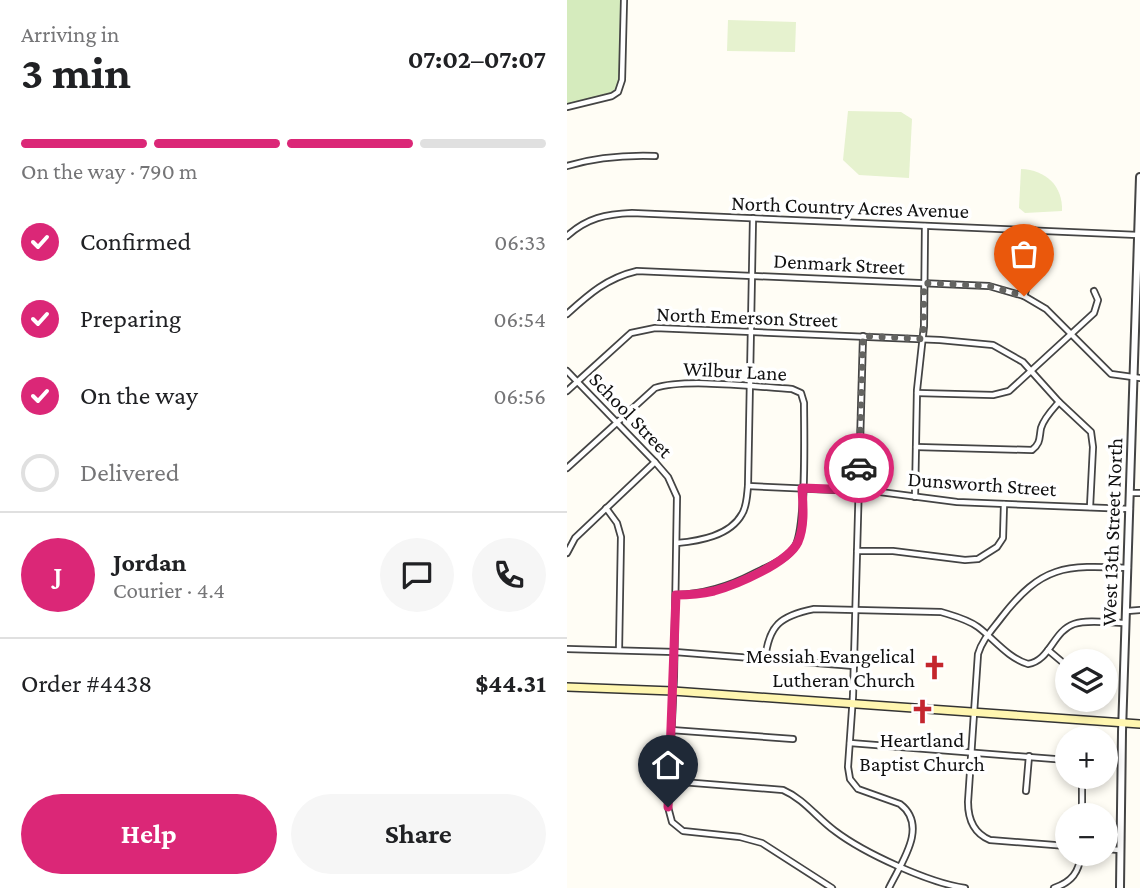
<!DOCTYPE html>
<meta charset="utf-8">
<style>
body{margin:0;font-family:"Crimson Pro",serif;background:#f6f6f6;color:#202124;height:100vh;display:flex;flex-direction:column;font-size:26px;white-space:nowrap}
*{box-sizing:border-box;margin:0}
p{font-size:23px;color:#757577}
.icon{flex:none;width:38px;height:38px;fill:none;stroke:currentColor;stroke-width:2;stroke-linecap:round;stroke-linejoin:round}
.map{position:relative;flex:1;overflow:hidden}
.side{display:flex;flex-direction:column;background:#fff;width:567px}
.side>*{flex:none}
.controls{position:absolute;left:488px;top:649px;display:grid;gap:14px}
.controls a{display:grid;place-items:center;width:63px;height:63px;border-radius:50%;background:#fff;box-shadow:0 4px 10px #0003;font-size:35px}
.pin{position:absolute;display:grid;place-items:center;width:60px;height:60px;color:#fff;margin:-72px -30px;border-radius:50% 50% 50% 0;rotate:-45deg;box-shadow:0 0 7px #0007}
.pin .icon{rotate:45deg}
.courier{position:absolute;display:grid;place-items:center;width:70px;height:70px;margin:-35px;border:5px solid #db2777;border-radius:50%;background:#fff;color:#222;box-shadow:0 2px 9px #0007}
.summary em{font-style:normal;font-weight:700}
.summary div{display:flex;flex-direction:column-reverse}
.summary{display:flex;align-items:center;justify-content:space-between;height:119px;padding:0 21px}
h1{font-size:46px;font-weight:700;line-height:52px}
.bar{display:grid;grid-template-columns:repeat(4,1fr);gap:10px 7px;align-content:center;height:84px;padding:0 21px}
.bar i{height:9px;border-radius:5px;background:#e0e0e0}
.bar .selected{background:#db2777}
.bar p{grid-column:span 4}
.line{display:flex;align-items:center;gap:18px;padding:0 21px;border-top:2px solid #e0e0e0}
.line div{flex:1}
.round{display:grid;place-items:center;flex:none;width:74px;height:74px;border-radius:37px;background:#f6f6f6}
ol{padding:0 21px;list-style:none}
li{display:flex;align-items:center;gap:21px;height:77px}
li p{margin-inline-start:auto}
li .icon{padding:7px;border-radius:50%;background:#db2777;color:#fff;stroke-width:4}
li:last-child{color:#757577}
li i{width:38px;height:38px;border:4px solid #e0e0e0;border-radius:50%}
.primary-button{display:flex;gap:14px;margin-top:auto;padding:14px 21px}
.primary-button a{flex:1;height:80px;border-radius:42px;background:#db2777;color:#fff;font-size:28px;font-weight:700;line-height:80px;text-align:center}
.primary-button a+a{background:#f6f6f6;color:#202124}
main{display:flex;flex:1;min-height:0}
.map>svg:first-child{display:block}
.green{fill:#d5ebbd}
.pitch{fill:#e6f2cf}
.lines{fill:none;stroke-linecap:round;stroke-linejoin:round}
.minor-casing{stroke:#444;stroke-width:8}
.tertiary-casing{stroke:#444;stroke-width:10}
.secondary-casing{stroke:#333;stroke-width:10}
.minor{stroke:#fff;stroke-width:4.5}
.tertiary{stroke:#fff;stroke-width:6}
.secondary{stroke:#fff6b0;stroke-width:7}
.done{stroke:#646461;stroke-width:7;stroke-dasharray:0 12.6}
.route{stroke:#db2777;stroke-width:9}
.labels{text-anchor:middle;stroke-width:7;stroke-linejoin:round;paint-order:stroke}
.street-label{font-size:21px;fill:#111;stroke:#fff}
.poi-label{font-size:21px;fill:#111;stroke:#fff;text-anchor:end}
</style>
<main>
<section class="side">
<div class="summary"><div><h1>3 min</h1><p>Arriving in</p></div><em>07:02–07:07</em></div>
<div class="bar"><i class="selected"></i><i class="selected"></i><i class="selected"></i><i></i><p>On the way · 790 m</p></div>
<ol>
<li><svg class="icon" aria-label="check" viewBox="0 0 24 24"><path d="M5 12l5 5 9-10"/></svg>Confirmed<p>06:33</p></li>
<li><svg class="icon" aria-label="check" viewBox="0 0 24 24"><path d="M5 12l5 5 9-10"/></svg>Preparing<p>06:54</p></li>
<li><svg class="icon" aria-label="check" viewBox="0 0 24 24"><path d="M5 12l5 5 9-10"/></svg>On the way<p>06:56</p></li>
<li><i></i>Delivered</li>
</ol>
<div class="line" style="height:126px"><b class="round" style="background:#db2777;color:#fff">J</b><div><b>Jordan</b><p>Courier · 4.4</p></div><a class="round"><svg class="icon" aria-label="chat" viewBox="0 0 24 24"><path d="M4 5h16v11H9l-5 4z"/></svg></a><a class="round"><svg class="icon" aria-label="phone" viewBox="0 0 24 24"><path d="M5 4h4l2 5-3 2q2 4 5 5l2-3 5 2v4C11 20 4 13 5 4z"/></svg></a></div>
<div class="line" style="height:91px"><div>Order #4438</div><b>$44.31</b></div>
<div class="primary-button"><a>Help</a><a>Share</a></div>
</section>
<div class="map">
<svg width="573" height="888" viewBox="0 0 573 888">
<rect width="100%" height="100%" fill="#fffdf5"/>
<polygon class="green" points="0,0 54,0 53,83 43,95 0,104"/>
<g class="pitch">
<polygon points="161,20 229,22 228,52 160,51"/>
<polygon points="281,111 334,112 345,119 342,178 292,175 276,160"/>
<path d="M454,169c25,1 42,17 41,42l-37,2 -6,-5z"/>
</g>
<g class="lines">
<defs>
<g id="minor">
<polyline points="0,107 45,96 51,92 55,80 57,0"/>
<path d="M0,166c30,-9 58,-11 88,-10"/>
<path d="M0,236c20,-18 39,-22 65,-23l506,22"/>
<polyline points="457,296 463,277 466,230"/>
<path d="M0,314c22,-20 40,-36 70,-43l352,15 35,10 22,13 65,65 29,4"/>
<path d="M296,336l-10,360 -5,71 2,12 8,10 42,15c29,22 1,59 -11,84"/>
<polyline points="0,371 88,462 101,477 110,497 107,676 101,807 105,822 116,831 173,837 195,843 265,888"/>
<polyline points="0,391 64,333 88,328 373,340 426,345 456,362 492,402 524,432 526,447 523,507"/>
<polyline points="350,393 426,395 442,391 527,313 531,300 527,291"/>
<path d="M349,447l116,3c9,-7 7,-12 9,-22 3,-10 11,-18 18,-26"/>
<path d="M0,468l88,-80c31,-10 102,-1 137,1l9,4 3,10c0,27 3,128 -10,145 -10,13 -27,19 -41,26 -25,13 -48,20 -77,21"/>
<polyline points="181,486 313,492 390,502 563,509"/>
<polyline points="563,493 573,493"/>
<polyline points="348,497 350,390 357,326 358,226"/>
<polyline points="39,508 50,523 54,537 52,650"/>
<path d="M110,543c22,-2 53,-7 65,-29 5,-8 5,-19 6,-28l5,-268"/>
<polyline points="290,551 326,551 398,560 411,559 430,547 436,538 437,504"/>
<polyline points="0,553 8,538 88,462"/>
<polyline points="560,611 573,610"/>
<polyline points="0,649 108,652 287,666"/>
<polyline points="481,650 500,666"/>
<path d="M198,659c4,-34 15,-43 49,-50l127,3c13,4 26,7 37,15 16,12 30,31 50,37 22,-3 25,-33 46,-40 14,-5 36,-1 51,-1"/>
<polyline points="104,730 226,739"/>
<polyline points="283,743 500,760"/>
<polyline points="515,777 515,816"/>
<path d="M102,781l114,9c21,9 34,28 52,41 29,22 94,52 130,57"/>
<polyline points="459,791 462,756"/>
<path d="M500,846l-77,-6c-17,-7 -22,-21 -22,-38l10,-148c4,-14 14,-24 23,-36 41,-53 63,-53 127,-50"/>
<polyline points="539,849 553,850"/>
<path d="M487,888c18,-6 25,-16 27,-34"/>
</g>
<polyline id="tertiary" points="553,888 555,732 573,177"/>
<polyline id="secondary" points="0,687 106,691 573,724"/>
</defs>
<use href="#minor" class="minor-casing"/>
<use href="#tertiary" class="tertiary-casing"/>
<use href="#secondary" class="secondary-casing"/>
<use href="#minor" class="minor"/>
<use href="#tertiary" class="tertiary"/>
<use href="#secondary" class="secondary"/>
</g>
<g class="lines">
<polyline class="done" points="292,468 296,336 356,339 357,283 422,286 457,296"/>
<path class="route" d="M101,807l8,-212c13,0 25,-1 38,-4 22,-6 74,-28 84,-49 7,-16 5,-37 4,-54l56,2 1,-22"/>
</g>
<defs>
<symbol id="church-bare" viewBox="-9 -9 18 18"><path d="M-1.2-6h2.4v3.5h3.3v2.4h-3.3V6h-2.4V-.1h-3.3v-2.4h3.3Z" fill="#c4262e" stroke="#fff" stroke-width="2.5" paint-order="stroke"/></symbol>
</defs>
<g fill-rule="evenodd">
<use href="#church-bare" x="350" y="650" width="35" height="35"/>
<use href="#church-bare" x="338" y="694" width="35" height="35"/>
</g>
<g class="labels">
<g class="street-label">
<text transform="translate(283 207) rotate(2)" y="7">North Country Acres Avenue</text>
<text transform="translate(272 264) rotate(3)" y="7">Denmark Street</text>
<text transform="translate(180 317) rotate(2)" y="7">North Emerson Street</text>
<text transform="translate(168 371) rotate(3)" y="7">Wilbur Lane</text>
<text transform="translate(64 415) rotate(46)" y="7">School Street</text>
<text transform="translate(415 484) rotate(4)" y="7">Dunsworth Street</text>
<text transform="translate(545 532) rotate(-88)" y="7">West 13th Street North</text>
</g>
<g class="poi-label">
<text x="348" y="663">Messiah Evangelical<tspan x="348" dy="24">Lutheran Church</tspan></text>
<text x="355" y="747" text-anchor="middle">Heartland<tspan x="355" dy="24">Baptist Church</tspan></text>
</g>
</g>
</svg>
<div class="controls">
<a><svg class="icon" aria-label="layers" viewBox="0 0 24 24"><path d="M12 4l9 5-9 5-9-5zM3 14l9 5 9-5"/></svg></a>
<a>+</a>
<a>−</a>
</div>
<div class="pin" style="left:457px;top:296px;background:#ea580c"><svg class="icon" aria-label="bag" viewBox="0 0 24 24"><path d="M5 8h14l-1 12H6zM9 8a3 3 0 0 1 6 0"/></svg></div>
<div class="pin" style="left:101px;top:807px;background:#1f2937"><svg class="icon" aria-label="home" viewBox="0 0 24 24"><path d="M3 11l9-7 9 7M6 9v11h12V9"/></svg></div>
<div class="courier" style="left:292px;top:468px"><svg class="icon" aria-label="car" viewBox="0 0 24 24"><path d="M5 17H2v-5l4-1 3-4h7l3 4 3 1v5h-3M9 17h6M6 11h13"/><circle cx="7" cy="17" r="2"/><circle cx="17" cy="17" r="2"/></svg></div>
</div>
</main>
